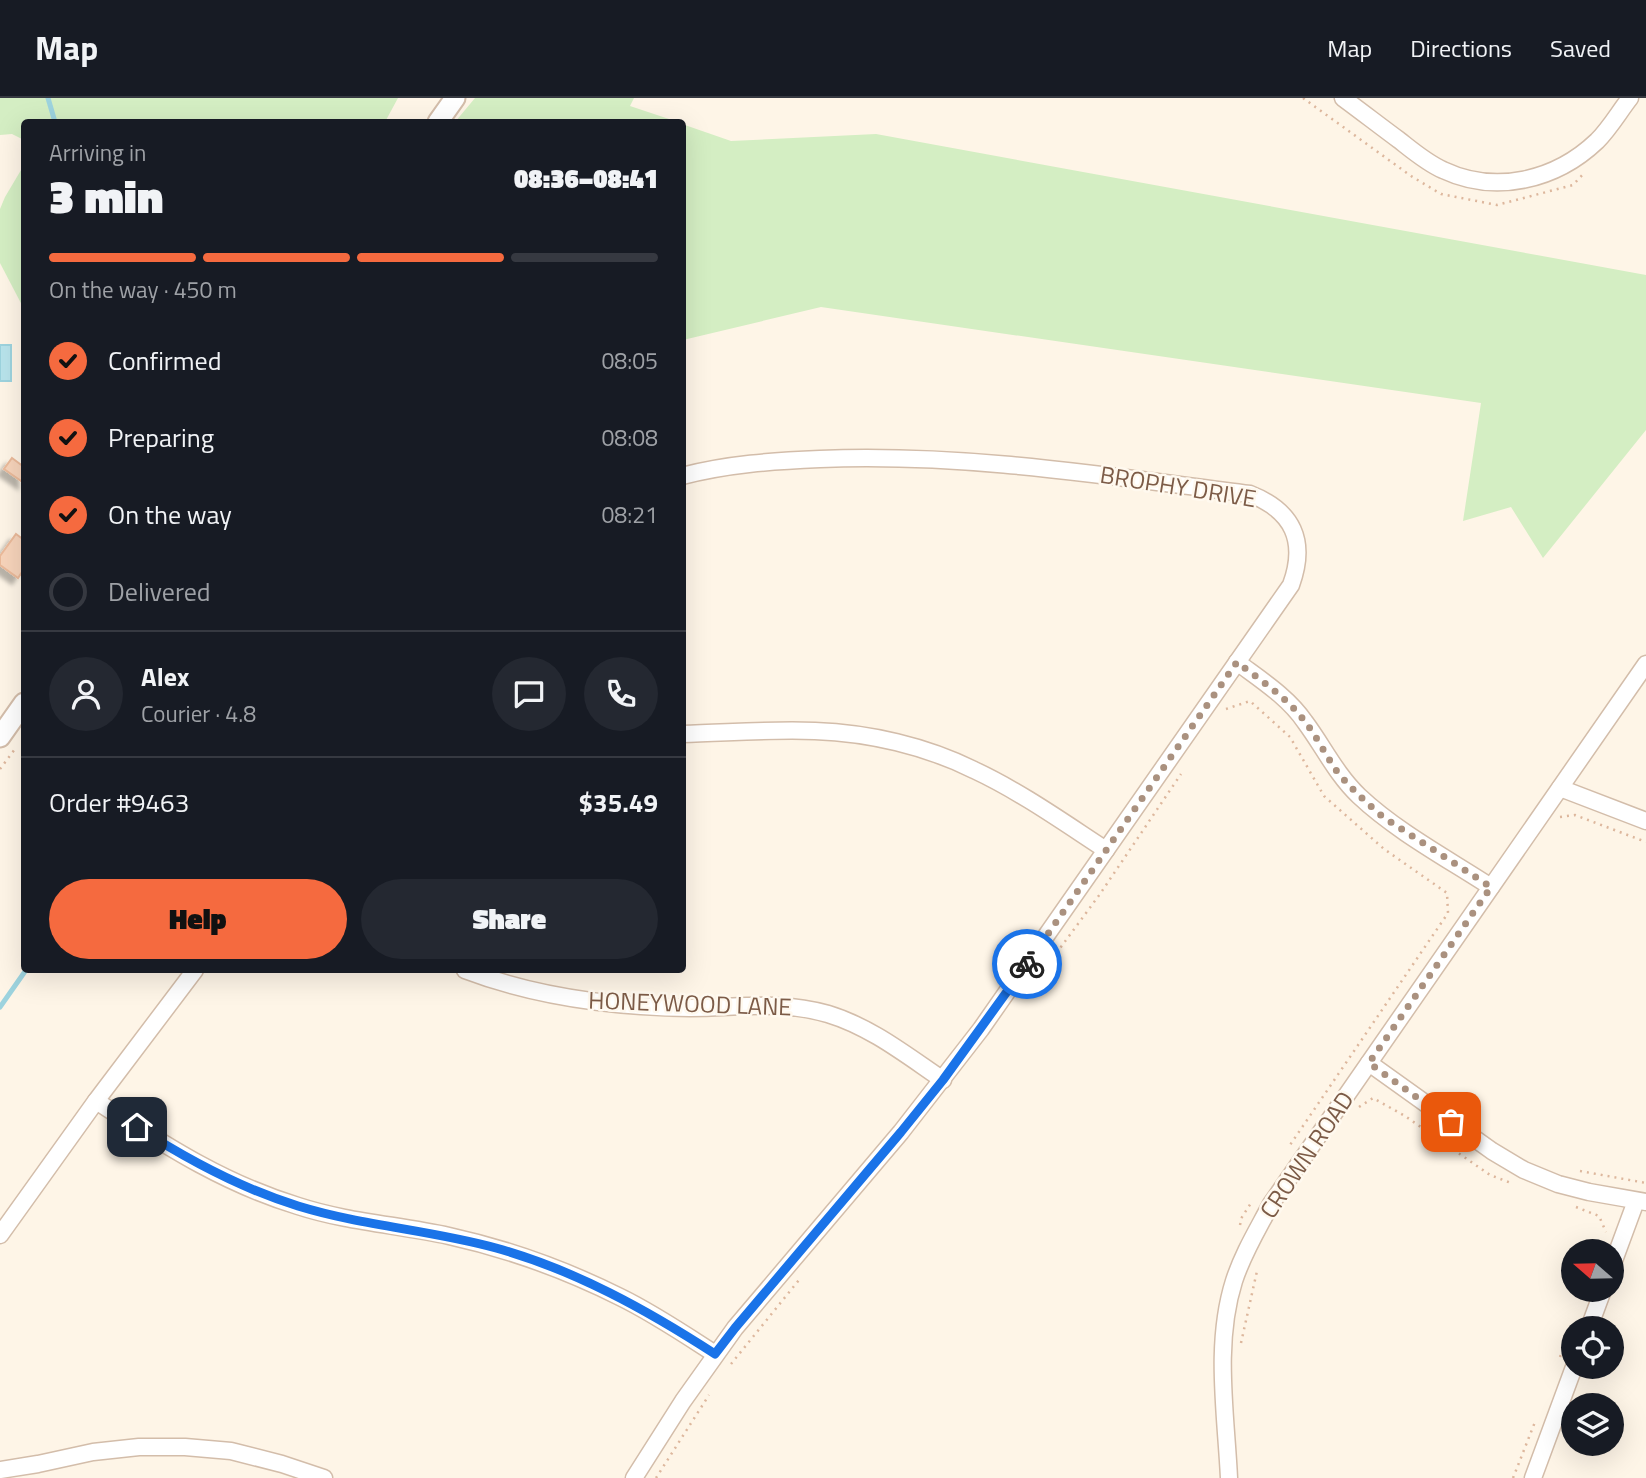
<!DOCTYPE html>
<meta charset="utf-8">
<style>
body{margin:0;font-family:"Titillium Web",sans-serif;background:#242831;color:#f1f3f6;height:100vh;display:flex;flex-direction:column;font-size:26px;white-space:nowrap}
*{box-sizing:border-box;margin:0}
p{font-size:23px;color:#9ea1a6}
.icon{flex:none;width:38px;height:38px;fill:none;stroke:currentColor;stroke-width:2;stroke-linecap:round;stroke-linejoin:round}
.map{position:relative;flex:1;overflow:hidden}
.side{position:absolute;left:21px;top:21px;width:665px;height:854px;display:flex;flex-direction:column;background:#171b24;border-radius:7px;box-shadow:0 7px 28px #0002}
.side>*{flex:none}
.needle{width:46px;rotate:290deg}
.tools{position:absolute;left:1561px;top:1141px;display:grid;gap:14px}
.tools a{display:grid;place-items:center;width:63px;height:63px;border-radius:50%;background:#171b24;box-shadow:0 7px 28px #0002;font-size:35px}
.pin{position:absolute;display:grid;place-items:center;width:60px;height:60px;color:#fff;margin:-30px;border-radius:14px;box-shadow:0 4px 10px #0006}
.courier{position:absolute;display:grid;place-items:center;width:70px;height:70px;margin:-35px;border:5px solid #1a73e8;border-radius:50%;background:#fff;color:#222;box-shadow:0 2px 9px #0007}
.head em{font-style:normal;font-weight:800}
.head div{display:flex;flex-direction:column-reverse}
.head{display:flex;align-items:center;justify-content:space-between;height:119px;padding:0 28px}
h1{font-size:46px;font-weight:800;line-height:52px}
.bar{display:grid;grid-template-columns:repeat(4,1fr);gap:10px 7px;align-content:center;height:84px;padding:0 28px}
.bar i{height:9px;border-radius:5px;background:#363941}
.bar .selected{background:#f56a3f}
.bar p{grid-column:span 4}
.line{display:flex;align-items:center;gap:18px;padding:0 28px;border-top:2px solid #363941}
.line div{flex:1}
.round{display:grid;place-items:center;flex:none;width:74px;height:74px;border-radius:37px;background:#242831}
ol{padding:0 28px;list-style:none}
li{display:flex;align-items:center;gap:21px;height:77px}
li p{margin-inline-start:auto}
li .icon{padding:7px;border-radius:50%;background:#f56a3f;color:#111;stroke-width:4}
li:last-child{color:#9ea1a6}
li i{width:38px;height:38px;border:4px solid #363941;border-radius:50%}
.primary-button{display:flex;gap:14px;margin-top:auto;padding:14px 28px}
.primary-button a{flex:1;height:80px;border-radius:42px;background:#f56a3f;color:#111;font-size:28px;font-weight:800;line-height:80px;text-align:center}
.primary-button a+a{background:#242831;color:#f1f3f6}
header{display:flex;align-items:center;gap:42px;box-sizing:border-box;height:98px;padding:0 35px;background:#171b24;border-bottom:2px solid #363941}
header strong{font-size:33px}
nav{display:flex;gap:38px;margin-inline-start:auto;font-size:24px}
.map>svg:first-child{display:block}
.green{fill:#d4eec3}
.water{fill:#b8e3eb;stroke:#9dd3de;stroke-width:2}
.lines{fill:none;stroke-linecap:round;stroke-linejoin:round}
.stream{stroke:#9dd3de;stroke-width:5}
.building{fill:#f7d4bb;stroke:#ebba9a;stroke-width:2;filter:url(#shadow)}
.minor-casing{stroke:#d3bdaa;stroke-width:19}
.tertiary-casing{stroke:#d3bdaa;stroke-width:23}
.path{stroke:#ddb79d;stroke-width:2.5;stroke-dasharray:2 5;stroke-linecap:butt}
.minor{stroke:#fff;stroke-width:16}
.tertiary{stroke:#fff;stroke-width:19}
.done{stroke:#aa917f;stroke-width:7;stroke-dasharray:0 12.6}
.route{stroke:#1a73e8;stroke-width:9}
.labels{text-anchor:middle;stroke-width:5;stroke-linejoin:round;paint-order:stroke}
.street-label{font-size:24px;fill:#7c5b47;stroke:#fff9ef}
</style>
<header>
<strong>Map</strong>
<nav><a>Map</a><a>Directions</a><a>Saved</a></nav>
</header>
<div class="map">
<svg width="1646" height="1380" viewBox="0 0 1646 1380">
<defs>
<filter id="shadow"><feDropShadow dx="-6" dy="6" stdDeviation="2" flood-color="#0004"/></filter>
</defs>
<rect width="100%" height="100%" fill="#fef5e7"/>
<g class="green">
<polygon points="0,0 398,0 385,24 24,24 24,42 12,36 0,37"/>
<polygon points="475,0 634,0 630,8 678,24 455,24"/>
<polygon points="682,26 731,43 876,36 1646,177 1646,332 1543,460 1511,409 1463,423 1481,305 821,209 683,242"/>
<polygon points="24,67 24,211 0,165 0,111 5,99"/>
</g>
<rect class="water" x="0" y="247" width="11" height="36"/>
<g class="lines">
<g class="stream">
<polyline points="48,0 55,24"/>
<polyline points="0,909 26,872"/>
</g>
</g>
<g class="building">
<polygon points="12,360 24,369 24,385 4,371"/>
<polygon points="16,436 24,442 24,471 18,480 0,467 0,458"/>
</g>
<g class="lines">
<defs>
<g id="minor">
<path d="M1343,0c19,14 37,28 56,42 14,11 28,23 44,30 53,25 113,10 154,-29 13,-13 22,-29 33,-43"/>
<path d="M1237,564c24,18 51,35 68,60 18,24 31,52 54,74 37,35 89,63 132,91"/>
<path d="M682,636c45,-1 89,-5 133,-3 54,2 111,15 159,39 47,22 89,52 132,80"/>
<polyline points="1560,690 1646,723"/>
<path d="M465,872c71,27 148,37 225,38 48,0 89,-8 138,6 43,13 78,41 115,66"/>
<polyline points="1369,965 1492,1053 1524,1072 1558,1086 1589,1094 1646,1104"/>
<path d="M96,1003c66,42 126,82 202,105 49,16 101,19 151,30 59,13 117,34 171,61 33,16 64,37 95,57"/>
<polyline points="0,1137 96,1003 195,872"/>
<polyline points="1612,1168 1636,1103"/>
<polyline points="1589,1230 1603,1192"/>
<polyline points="0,1372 38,1366 93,1354 139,1349 185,1349 231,1353 282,1366 324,1380"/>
<path d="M634,1380l49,-77 52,-73 166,-196 80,-103 310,-444c16,-44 2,-74 -41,-91 -143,-18 -286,-41 -430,-35 -47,2 -92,5 -138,17"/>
<path d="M1229,1380c-3,-64 -15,-134 5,-197 9,-28 24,-52 37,-77l375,-540"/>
<polyline points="1533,1380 1574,1269"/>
</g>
<g id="tertiary">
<polyline points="438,24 455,0"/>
<polyline points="0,639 24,605"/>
</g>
</defs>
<use href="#minor" class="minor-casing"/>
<use href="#tertiary" class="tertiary-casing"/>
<g class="path">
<polyline points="1303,0 1411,78 1441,96 1497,107 1573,87 1585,74"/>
<polyline points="1226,611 1250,603 1290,639 1324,698 1384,751 1447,795 1448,815 1290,1047"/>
<polyline points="0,671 15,651"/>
<polyline points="1560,719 1575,717 1646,744"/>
<polyline points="1044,872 1100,796 1181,676"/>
<polyline points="1359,1009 1373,1000 1405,1018 1490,1077 1511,1085"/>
<polyline points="1580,1073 1646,1085"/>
<polyline points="1576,1109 1599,1118 1606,1134"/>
<polyline points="1240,1127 1242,1119 1251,1105"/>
<polyline points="1241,1245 1257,1173"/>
<polyline points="1560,1259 1571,1230"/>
<polyline points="731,1266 799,1182"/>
<polyline points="656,1380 709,1297"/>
<polyline points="1513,1380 1535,1324"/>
</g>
<use href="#minor" class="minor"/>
<use href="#tertiary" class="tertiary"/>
</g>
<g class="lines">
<path class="done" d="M1027,866l210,-302c23,18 48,34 66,57 13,16 22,35 33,51 14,18 30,32 47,47l108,70 -122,176 82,59"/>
<path class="route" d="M137,1029c51,33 103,61 161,79 65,20 133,24 198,42 79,22 151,62 219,106l20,-26 166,-196 42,-52 84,-116"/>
</g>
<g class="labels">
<g class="street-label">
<text transform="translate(1178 389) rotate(9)" y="8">BROPHY DRIVE</text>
<text transform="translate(690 906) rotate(2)" y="8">HONEYWOOD LANE</text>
<text transform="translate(1307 1057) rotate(-56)" y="8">CROWN ROAD</text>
</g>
</g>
</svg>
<div class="tools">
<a><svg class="needle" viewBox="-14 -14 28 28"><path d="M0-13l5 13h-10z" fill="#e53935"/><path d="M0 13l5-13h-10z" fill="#9ea1a6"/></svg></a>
<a><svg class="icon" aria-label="locate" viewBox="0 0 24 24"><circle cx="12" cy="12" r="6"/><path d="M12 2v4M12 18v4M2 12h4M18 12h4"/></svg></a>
<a><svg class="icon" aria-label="layers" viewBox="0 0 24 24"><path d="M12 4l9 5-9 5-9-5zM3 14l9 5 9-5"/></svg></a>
</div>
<div class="pin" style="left:1451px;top:1024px;background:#ea580c"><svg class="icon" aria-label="bag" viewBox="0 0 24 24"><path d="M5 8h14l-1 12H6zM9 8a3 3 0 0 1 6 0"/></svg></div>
<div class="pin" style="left:137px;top:1029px;background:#1f2937"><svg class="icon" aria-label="home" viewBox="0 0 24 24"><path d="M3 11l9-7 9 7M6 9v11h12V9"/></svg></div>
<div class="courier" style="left:1027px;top:866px"><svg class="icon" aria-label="bike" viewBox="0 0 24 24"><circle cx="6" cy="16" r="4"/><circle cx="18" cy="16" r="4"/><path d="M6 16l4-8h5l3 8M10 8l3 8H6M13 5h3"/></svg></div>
<section class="side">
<div class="head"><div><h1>3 min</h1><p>Arriving in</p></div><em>08:36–08:41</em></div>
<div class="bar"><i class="selected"></i><i class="selected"></i><i class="selected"></i><i></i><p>On the way · 450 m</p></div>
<ol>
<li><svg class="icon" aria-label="check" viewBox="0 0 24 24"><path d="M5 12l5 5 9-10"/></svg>Confirmed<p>08:05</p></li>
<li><svg class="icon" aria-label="check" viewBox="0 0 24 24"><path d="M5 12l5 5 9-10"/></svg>Preparing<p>08:08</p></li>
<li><svg class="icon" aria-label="check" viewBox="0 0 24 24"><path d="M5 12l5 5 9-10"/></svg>On the way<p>08:21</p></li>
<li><i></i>Delivered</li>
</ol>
<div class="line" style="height:126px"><a class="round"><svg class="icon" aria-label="person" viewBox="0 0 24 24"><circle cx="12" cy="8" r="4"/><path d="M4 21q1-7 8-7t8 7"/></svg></a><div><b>Alex</b><p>Courier · 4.8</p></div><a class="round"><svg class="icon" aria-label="chat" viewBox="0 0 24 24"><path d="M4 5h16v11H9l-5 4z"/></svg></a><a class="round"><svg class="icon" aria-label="phone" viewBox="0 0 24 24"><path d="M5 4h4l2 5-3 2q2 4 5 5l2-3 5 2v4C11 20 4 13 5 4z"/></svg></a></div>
<div class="line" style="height:91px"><div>Order #9463</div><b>$35.49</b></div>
<div class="primary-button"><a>Help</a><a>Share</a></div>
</section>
</div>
